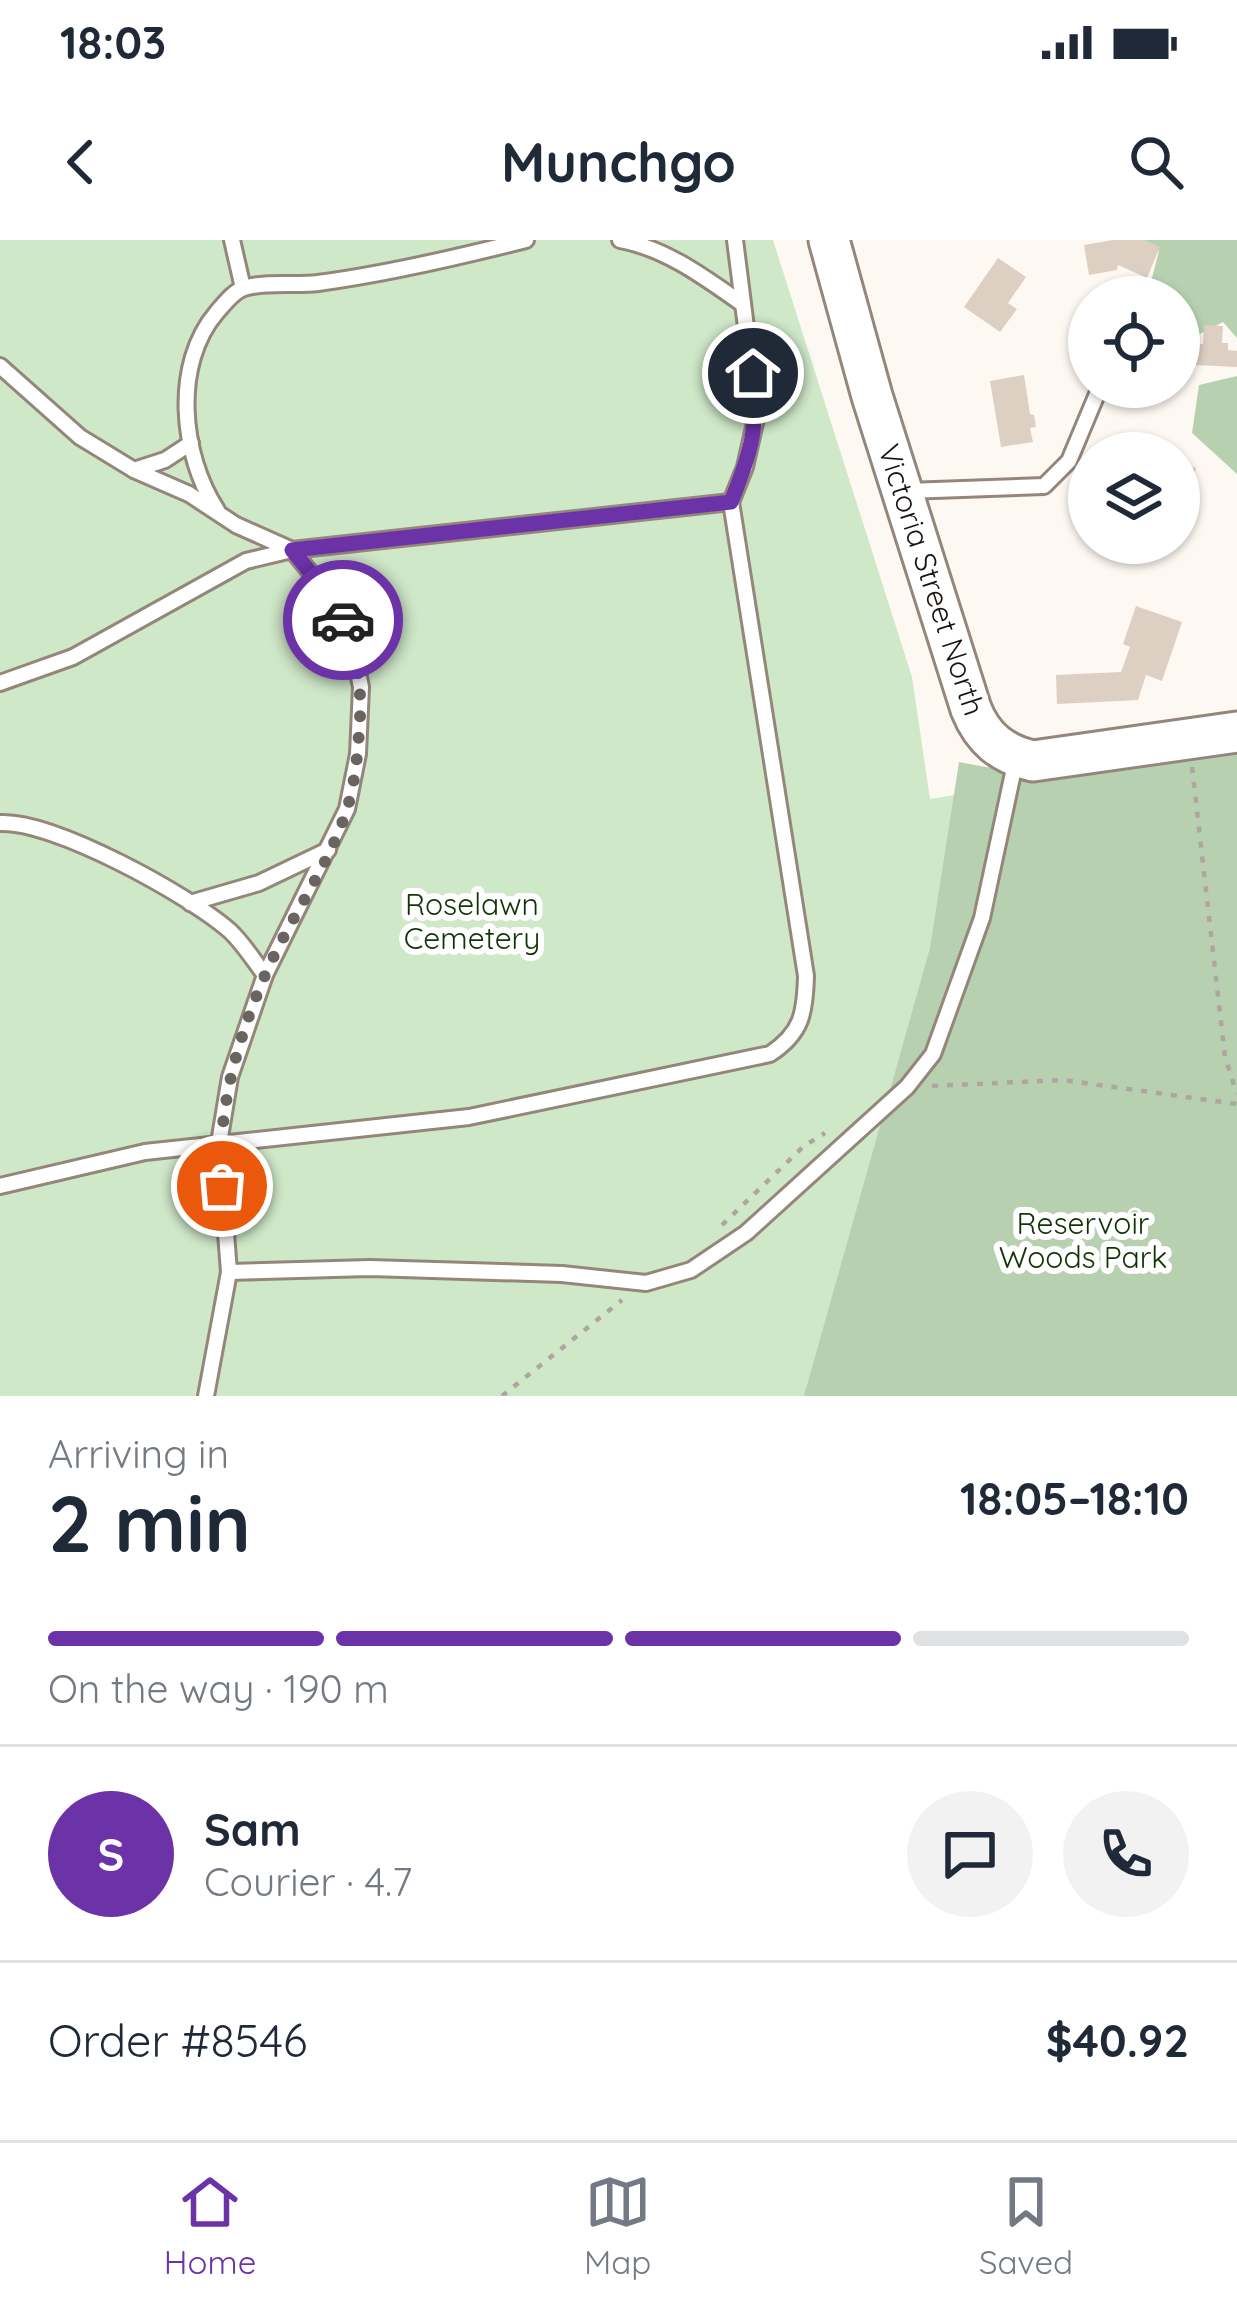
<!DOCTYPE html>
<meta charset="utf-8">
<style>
body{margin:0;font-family:Quicksand,sans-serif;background:#f2f2f3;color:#1f2937;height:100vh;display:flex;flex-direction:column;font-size:45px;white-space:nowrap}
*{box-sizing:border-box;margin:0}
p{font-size:39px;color:#747a83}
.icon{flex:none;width:66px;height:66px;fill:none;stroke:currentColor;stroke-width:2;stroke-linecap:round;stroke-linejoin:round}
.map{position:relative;height:1156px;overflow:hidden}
.side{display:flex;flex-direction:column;background:#fff;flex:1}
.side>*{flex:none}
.tools{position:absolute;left:1068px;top:36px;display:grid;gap:24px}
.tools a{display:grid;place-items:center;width:132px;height:132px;border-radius:50%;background:#fff;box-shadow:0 3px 9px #0004;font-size:60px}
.pin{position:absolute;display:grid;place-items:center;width:102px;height:102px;color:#fff;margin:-51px;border:6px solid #fff;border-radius:50%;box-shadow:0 3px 12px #0007}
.courier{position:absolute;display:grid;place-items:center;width:120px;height:120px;margin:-60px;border:9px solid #6c32a8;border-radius:50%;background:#fff;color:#222;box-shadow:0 3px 15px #0007}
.head em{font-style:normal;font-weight:800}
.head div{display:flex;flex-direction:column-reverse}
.head{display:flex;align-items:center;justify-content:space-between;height:204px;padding:0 48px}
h1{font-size:78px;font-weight:800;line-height:90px}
.bar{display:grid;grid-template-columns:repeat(4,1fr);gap:18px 12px;align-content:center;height:144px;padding:0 48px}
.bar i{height:15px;border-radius:9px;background:#e0e1e3}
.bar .current{background:#6c32a8}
.bar p{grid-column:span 4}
.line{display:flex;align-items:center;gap:30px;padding:0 48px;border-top:3px solid #e0e1e3}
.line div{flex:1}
.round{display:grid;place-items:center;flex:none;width:126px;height:126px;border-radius:63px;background:#f2f2f3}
.status{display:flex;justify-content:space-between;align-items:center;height:84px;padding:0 60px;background:#fff;direction:ltr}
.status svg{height:33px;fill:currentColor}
header{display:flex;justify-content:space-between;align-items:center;height:156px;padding:0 48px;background:#fff;font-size:54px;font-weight:800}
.tabs{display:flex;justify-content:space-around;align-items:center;height:168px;border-top:3px solid #e0e1e3;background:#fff;font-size:33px;color:#747a83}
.tabs a{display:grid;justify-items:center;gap:6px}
.tabs .current{color:#6c32a8}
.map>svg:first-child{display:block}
.green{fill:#cfe8c8}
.forest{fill:#b7d1b0}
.building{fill:#decfc3}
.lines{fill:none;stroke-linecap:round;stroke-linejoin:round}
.lane-casing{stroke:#94867b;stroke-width:20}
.secondary-casing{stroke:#94867b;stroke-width:45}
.path{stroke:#aca6a1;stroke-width:4.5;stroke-dasharray:6 9;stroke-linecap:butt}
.lane{stroke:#fff;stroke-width:14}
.secondary{stroke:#fff;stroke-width:39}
.done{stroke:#69645f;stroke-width:12;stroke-dasharray:0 21.6}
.route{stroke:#6c32a8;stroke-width:15}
.labels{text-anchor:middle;stroke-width:12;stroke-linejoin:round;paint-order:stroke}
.street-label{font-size:30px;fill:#191410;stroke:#fff}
.park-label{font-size:30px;fill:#113305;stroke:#fff}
</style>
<div class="status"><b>18:03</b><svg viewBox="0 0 49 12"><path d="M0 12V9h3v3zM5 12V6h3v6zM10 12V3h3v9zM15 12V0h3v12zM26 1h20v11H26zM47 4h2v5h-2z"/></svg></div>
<header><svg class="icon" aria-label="back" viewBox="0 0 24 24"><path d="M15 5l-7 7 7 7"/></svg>Munchgo<svg class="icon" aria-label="search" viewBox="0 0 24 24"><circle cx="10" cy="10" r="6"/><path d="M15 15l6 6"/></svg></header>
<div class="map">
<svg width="1237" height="1156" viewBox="0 0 1237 1156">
<rect width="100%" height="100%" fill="#fef8f3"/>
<polygon class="green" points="0,0 773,0 912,437 930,559 1237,510 1237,1156 0,1156"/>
<g class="forest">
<polygon points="1143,0 1237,0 1237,98 1223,82 1190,99 1179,97 1179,57 1147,57 1159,11"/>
<polygon points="1237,136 1237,234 1192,193 1199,145"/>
<polygon points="1237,515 1237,1156 804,1156 930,708 959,522 1056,540"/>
</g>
<g class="building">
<polygon points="1113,0 1144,0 1160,7 1147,38 1118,25 1117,30 1089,35 1084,5"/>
<polygon points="998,18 1026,37 1008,63 1017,69 1000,92 964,67"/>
<polygon points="1204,85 1223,86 1222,103 1228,103 1228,110 1237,111 1237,127 1195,125 1196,104 1203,104"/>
<polygon points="1024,135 1030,174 1034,175 1036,187 1030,188 1033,202 1001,207 990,141"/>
<polygon points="1179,223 1196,228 1180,298 1179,297"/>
<polygon points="1136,366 1182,382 1162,441 1146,435 1138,460 1057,464 1056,435 1121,432 1130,407 1123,404"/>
</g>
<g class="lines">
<defs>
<g id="lane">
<polyline points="232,0 243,48"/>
<path d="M620,0c45,8 84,37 121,63"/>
<polyline points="0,126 80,197 134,230 189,254 236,285 292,310 331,358 350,394 361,447 358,514 347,569 265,735 230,837 219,903 229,1032 370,1028 562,1034 646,1043 691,1030 746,993 907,847 933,814 982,678 1016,519"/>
<polyline points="134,230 165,220 191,203"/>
<polyline points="907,251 1044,246 1069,221 1100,147"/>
<path d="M217,270c-36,-55 -45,-146 0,-198 7,-8 17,-21 27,-24 22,-7 51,-2 74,-5 68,-9 141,-26 208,-43"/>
<polyline points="0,443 73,417 246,321 292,310 731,262"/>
<path d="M0,583c53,-3 189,72 230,108 13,12 24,30 35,44"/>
<polyline points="190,663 259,643 328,610"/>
<path d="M0,946l145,-34 324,-35 301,-63c32,-21 35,-41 36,-78l-75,-474 14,-35 12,-53 -22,-174"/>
<polyline points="206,1156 229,1032"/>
</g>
<path id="secondary" d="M829,0l43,156 99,313c12,30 31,45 62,52l204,-29"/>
</defs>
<use href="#lane" class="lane-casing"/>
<use href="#secondary" class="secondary-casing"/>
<g class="path">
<polyline points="1192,527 1225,817 1237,854"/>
<polyline points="932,846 1063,840 1237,864"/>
<polyline points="722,985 804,906 825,893"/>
<polyline points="502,1156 622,1060"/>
</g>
<use href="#lane" class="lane"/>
<use href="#secondary" class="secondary"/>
</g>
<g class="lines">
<path class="done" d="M222,946c-6,-72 15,-146 44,-213 24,-55 63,-107 81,-164 9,-29 11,-61 13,-91 1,-33 -2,-68 -17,-98"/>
<path class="route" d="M343,380l-12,-22 -39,-48 439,-48c20,-49 28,-76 22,-129"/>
</g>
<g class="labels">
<g class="street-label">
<text transform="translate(931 340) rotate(72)" y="10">Victoria Street North</text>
</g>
<g class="park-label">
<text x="472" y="675">Roselawn<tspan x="472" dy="34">Cemetery</tspan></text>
<text x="1083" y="994">Reservoir<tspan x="1083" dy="34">Woods Park</tspan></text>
</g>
</g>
</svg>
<div class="tools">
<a><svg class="icon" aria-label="locate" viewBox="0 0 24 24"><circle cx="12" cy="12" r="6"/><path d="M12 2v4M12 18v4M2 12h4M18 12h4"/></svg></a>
<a><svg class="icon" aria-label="layers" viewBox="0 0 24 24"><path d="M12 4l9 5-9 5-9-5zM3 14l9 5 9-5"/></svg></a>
</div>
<div class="pin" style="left:222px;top:946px;background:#ea580c"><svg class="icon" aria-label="bag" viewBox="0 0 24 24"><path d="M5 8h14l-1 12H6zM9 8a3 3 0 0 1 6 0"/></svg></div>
<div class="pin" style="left:753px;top:133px;background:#1f2937"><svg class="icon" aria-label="home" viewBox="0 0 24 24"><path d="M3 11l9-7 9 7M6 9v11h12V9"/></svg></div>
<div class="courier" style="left:343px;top:380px"><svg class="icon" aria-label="car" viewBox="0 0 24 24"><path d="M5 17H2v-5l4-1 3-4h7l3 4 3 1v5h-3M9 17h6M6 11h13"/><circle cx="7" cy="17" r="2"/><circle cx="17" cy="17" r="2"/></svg></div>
</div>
<section class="side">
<div class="head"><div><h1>2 min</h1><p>Arriving in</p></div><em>18:05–18:10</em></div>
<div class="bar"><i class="current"></i><i class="current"></i><i class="current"></i><i></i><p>On the way · 190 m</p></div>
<div class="line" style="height:216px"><b class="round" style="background:#6c32a8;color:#fff">S</b><div><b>Sam</b><p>Courier · 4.7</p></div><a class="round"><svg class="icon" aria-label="chat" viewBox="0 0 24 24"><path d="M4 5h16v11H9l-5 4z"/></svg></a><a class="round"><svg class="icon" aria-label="phone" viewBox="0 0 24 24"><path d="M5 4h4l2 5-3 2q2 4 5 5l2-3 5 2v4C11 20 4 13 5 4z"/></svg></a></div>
<div class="line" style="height:156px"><div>Order #8546</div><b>$40.92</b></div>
</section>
<nav class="tabs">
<a class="current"><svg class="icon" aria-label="home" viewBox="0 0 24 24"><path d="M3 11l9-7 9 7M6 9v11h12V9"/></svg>Home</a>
<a><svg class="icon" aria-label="map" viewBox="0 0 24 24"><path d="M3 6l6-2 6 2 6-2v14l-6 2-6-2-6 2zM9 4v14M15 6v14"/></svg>Map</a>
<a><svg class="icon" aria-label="saved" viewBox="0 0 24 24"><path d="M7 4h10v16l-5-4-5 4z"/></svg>Saved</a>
</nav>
